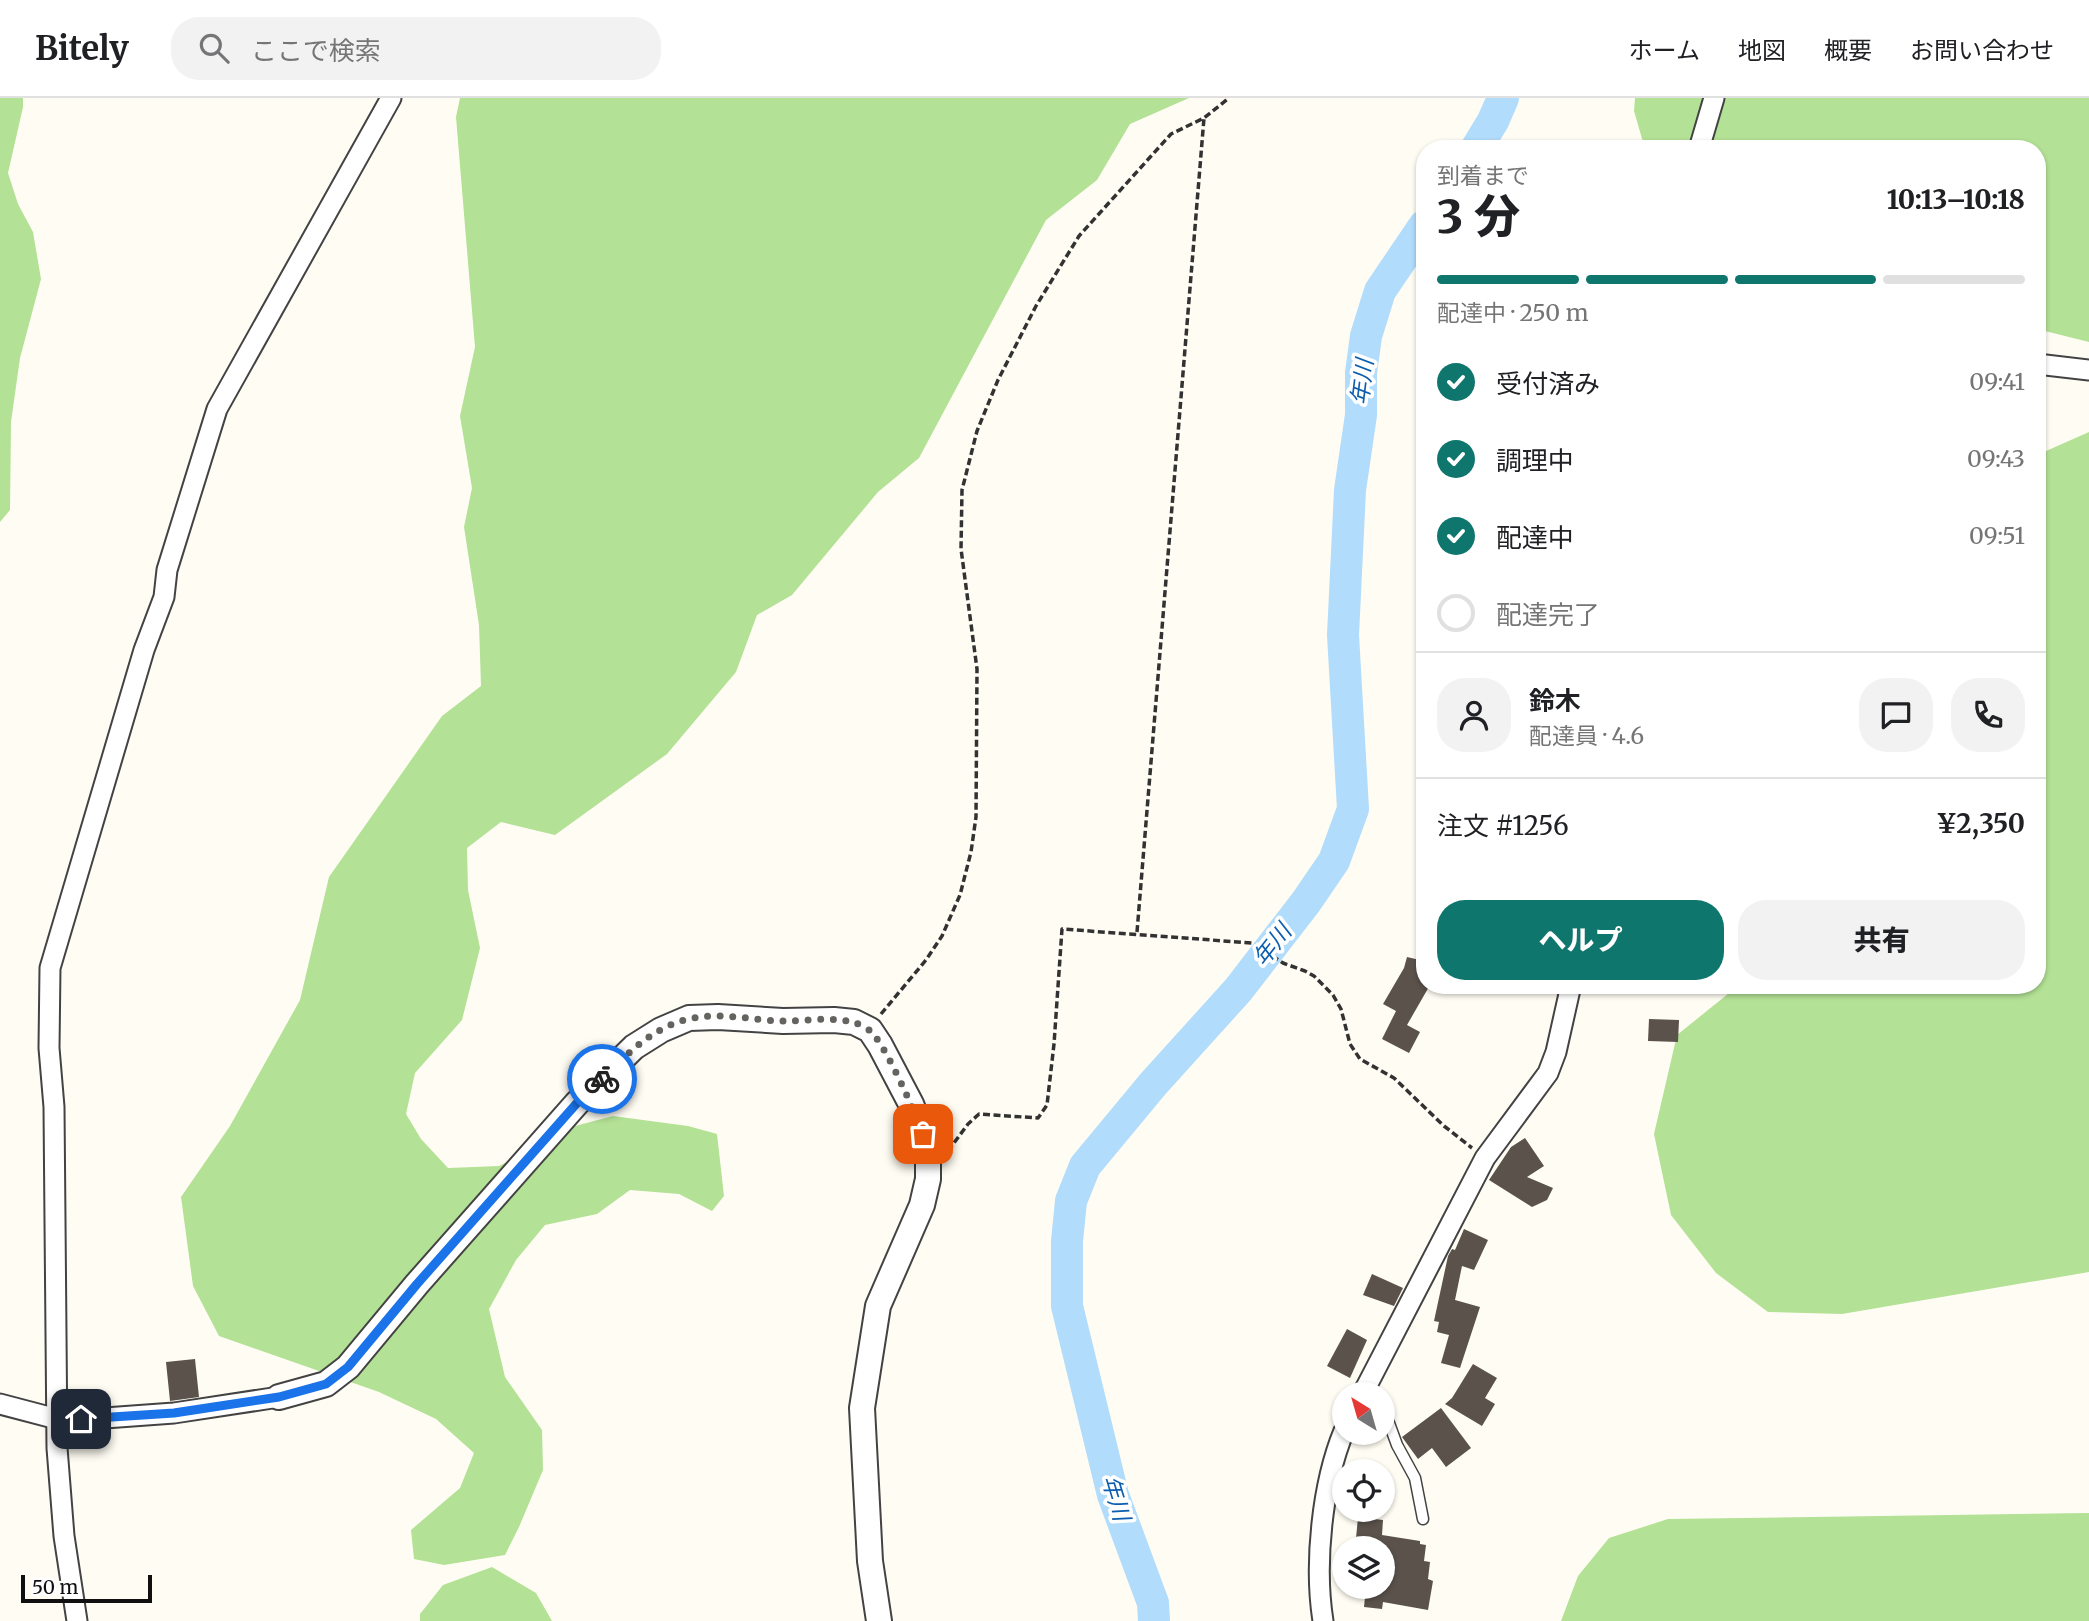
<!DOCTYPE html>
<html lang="ja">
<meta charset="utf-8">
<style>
body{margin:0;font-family:Merriweather,"Noto Sans JP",serif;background:#f2f2f2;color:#202124;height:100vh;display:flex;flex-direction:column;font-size:26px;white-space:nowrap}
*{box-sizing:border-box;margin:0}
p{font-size:23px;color:#757577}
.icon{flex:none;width:38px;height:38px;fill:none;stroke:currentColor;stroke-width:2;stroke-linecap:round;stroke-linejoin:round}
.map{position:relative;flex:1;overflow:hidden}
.details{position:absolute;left:1416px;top:42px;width:630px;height:854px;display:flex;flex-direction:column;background:#fff;border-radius:28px;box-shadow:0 2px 5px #0004}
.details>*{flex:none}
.needle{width:46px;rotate:323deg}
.fabs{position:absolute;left:1332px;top:1284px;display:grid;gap:14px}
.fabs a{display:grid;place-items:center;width:63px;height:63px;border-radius:50%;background:#fff;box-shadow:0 2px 5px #0004;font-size:35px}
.scale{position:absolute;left:21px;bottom:18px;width:131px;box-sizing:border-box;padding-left:7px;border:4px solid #101010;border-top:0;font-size:19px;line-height:24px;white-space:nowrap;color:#101010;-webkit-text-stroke:5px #fff;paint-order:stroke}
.pin{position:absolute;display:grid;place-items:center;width:60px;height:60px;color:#fff;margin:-30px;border-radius:14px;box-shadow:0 4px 10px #0006}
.courier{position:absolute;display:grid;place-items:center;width:70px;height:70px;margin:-35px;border:5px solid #1a73e8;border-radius:50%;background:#fff;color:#222;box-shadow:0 2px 9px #0007}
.head em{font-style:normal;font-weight:800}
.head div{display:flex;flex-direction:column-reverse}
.head{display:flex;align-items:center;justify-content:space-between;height:119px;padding:0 21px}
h1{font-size:46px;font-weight:800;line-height:52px}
.bar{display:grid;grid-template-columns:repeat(4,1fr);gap:10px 7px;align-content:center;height:84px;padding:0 21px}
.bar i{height:9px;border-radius:5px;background:#e0e0e0}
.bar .on{background:#0f766e}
.bar p{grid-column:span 4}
.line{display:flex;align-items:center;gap:18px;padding:0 21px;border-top:2px solid #e0e0e0}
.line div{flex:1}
.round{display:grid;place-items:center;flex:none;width:74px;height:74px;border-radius:28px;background:#f2f2f2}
ol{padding:0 21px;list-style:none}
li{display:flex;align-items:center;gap:21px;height:77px}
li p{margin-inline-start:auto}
li .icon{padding:7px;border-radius:50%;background:#0f766e;color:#fff;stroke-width:4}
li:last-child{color:#757577}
li i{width:38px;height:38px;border:4px solid #e0e0e0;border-radius:50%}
.cta{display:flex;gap:14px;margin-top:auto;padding:14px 21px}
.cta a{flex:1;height:80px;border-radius:28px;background:#0f766e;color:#fff;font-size:28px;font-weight:800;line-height:80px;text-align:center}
.cta a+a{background:#f2f2f2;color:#202124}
header{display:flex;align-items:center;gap:42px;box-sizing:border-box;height:98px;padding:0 35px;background:#fff;border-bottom:2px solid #e0e0e0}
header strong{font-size:33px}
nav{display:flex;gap:38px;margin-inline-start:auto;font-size:24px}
.search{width:490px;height:63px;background:#f2f2f2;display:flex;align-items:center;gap:18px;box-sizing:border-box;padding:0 24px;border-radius:28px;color:#757577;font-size:26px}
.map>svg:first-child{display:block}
.forest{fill:#b3e195}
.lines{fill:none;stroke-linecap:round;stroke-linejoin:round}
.river{stroke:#b2dcfc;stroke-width:32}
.building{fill:#5a524b}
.service-casing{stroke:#434343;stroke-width:13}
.minor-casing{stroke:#434343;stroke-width:23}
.tertiary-casing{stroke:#434343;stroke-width:28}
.path{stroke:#323232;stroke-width:3.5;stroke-dasharray:7 3.5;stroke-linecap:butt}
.service{stroke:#fff;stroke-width:10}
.minor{stroke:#fff;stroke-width:19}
.tertiary{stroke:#fff;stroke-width:24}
.done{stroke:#64635f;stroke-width:7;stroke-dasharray:0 12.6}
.route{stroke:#1a73e8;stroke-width:9}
.labels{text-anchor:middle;stroke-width:7;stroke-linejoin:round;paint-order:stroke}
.water-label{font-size:23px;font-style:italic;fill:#0c5eaf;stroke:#fff}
</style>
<header>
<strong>Bitely</strong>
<div class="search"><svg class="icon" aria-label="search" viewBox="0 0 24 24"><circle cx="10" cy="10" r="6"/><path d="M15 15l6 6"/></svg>ここで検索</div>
<nav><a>ホーム</a><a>地図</a><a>概要</a><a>お問い合わせ</a></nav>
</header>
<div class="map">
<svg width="2089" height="1523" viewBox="0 0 2089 1523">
<rect width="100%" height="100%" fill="#fffdf3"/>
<g class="forest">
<polygon points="0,0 23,0 23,9 8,75 18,106 33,134 41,181 20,260 11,324 10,412 0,424"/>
<polygon points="460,0 1189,0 1130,26 1097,82 1046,122 919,360 878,394 792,497 757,517 736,574 667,656 555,737 501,724 467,750 468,792 480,850 462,922 415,975 406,1016 421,1041 448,1070 499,1068 575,1028 613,1018 688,1028 717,1036 724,1098 712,1113 679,1096 630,1092 597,1116 545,1127 516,1162 489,1211 505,1279 542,1332 543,1372 519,1429 505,1457 444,1467 414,1461 411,1432 460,1390 474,1355 436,1321 379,1294 219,1238 193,1188 181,1099 230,1028 300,902 329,779 442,618 481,588 479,527 464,429 472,390 460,318 475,249 456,19"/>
<polygon points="1635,0 2089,0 2089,244 2037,231 2037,51 1645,51 1634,13"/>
<polygon points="2089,334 2089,1174 1842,1216 1768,1214 1716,1175 1671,1117 1654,1036 1677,937 1739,887 2037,887 2037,357"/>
<polygon points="2089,1415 2089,1523 1561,1523 1578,1478 1609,1440 1668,1421"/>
<polygon points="492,1469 536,1495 552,1523 420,1523 420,1516 443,1487"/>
</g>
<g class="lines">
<g class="river">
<polyline points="1476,51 1493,23 1503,0"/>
<polyline points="1154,1523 1153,1505 1113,1397 1067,1208 1067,1143 1071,1103 1085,1068 1153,986 1238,892 1306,804 1334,763 1353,711 1343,537 1350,392 1361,317 1361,275 1366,238 1380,193 1424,128"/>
</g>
</g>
<g class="building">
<polygon points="1407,859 1424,863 1424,887 1430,887 1407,927 1420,934 1409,955 1382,941 1396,913 1383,906 1404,870"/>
<polygon points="1649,921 1679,922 1678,944 1648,943"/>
<polygon points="1525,1040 1544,1068 1527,1079 1553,1090 1547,1102 1532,1109 1489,1082 1511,1049"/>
<polygon points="1464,1131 1488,1142 1474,1172 1462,1168 1455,1202 1480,1209 1460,1270 1441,1265 1449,1237 1437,1234 1439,1224 1434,1223 1448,1158 1452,1151 1455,1152"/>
<polygon points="1372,1176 1403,1190 1394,1208 1363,1197"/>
<polygon points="1347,1231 1367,1242 1350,1280 1327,1268"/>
<polygon points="195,1261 199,1299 170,1303 166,1264"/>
<polygon points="1473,1266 1497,1280 1485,1300 1495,1306 1482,1328 1445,1306 1452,1300"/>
<polygon points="1441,1310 1471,1350 1446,1369 1432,1350 1418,1361 1402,1339"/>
<polygon points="1358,1419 1383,1422 1382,1437 1420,1443 1420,1446 1426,1447 1424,1463 1430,1464 1428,1481 1433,1483 1428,1512 1383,1504 1382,1511 1364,1509 1366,1489 1382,1489 1382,1451 1355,1451"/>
</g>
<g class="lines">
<defs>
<polyline id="service" points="1382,1306 1397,1347 1415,1380 1423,1421"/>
<g id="minor">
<polyline points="1699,51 1714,0"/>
<polyline points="2037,266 2089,272"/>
<polyline points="1362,1297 1485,1060 1548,975 1556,954 1571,887"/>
<polyline points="0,1306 57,1321 105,1320 174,1315 279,1299"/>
<polyline points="77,1523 64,1438 57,1350 54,1009 49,950 50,870 144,552 164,499 167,472 217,311 391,0"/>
<path d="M1323,1523c-9,-57 -1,-137 21,-190"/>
</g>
<polyline id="tertiary" points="279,1299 326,1286 348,1269 417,1186 577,1005 634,949 661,932 689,920 718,919 783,923 834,922 854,924 870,932 880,947 911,1006 923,1036 928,1055 928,1081 922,1107 878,1208 862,1310 870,1463 879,1523"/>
</defs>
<use href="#service" class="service-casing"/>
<use href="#minor" class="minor-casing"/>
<use href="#tertiary" class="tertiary-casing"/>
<g class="path">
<polyline points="1137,834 1204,20"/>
<polyline points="881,916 926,862 942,838 960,797 971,754 976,719 977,571 961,451 962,392 977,333 998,282 1036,208 1079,138 1171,36 1204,20 1229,0"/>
<polyline points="948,1053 968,1026 979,1016 1038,1020 1047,1007 1054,946 1062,831 1252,845 1283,865 1305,873 1314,878 1333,897 1341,911 1350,946 1360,961 1394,980 1444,1028 1472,1050"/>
</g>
<use href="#service" class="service"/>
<use href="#minor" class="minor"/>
<use href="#tertiary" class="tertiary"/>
</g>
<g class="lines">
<path class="done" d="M602,981c25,-25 51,-52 87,-60 31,-8 65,2 96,2 22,0 48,-5 70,2 4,1 11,4 14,7 16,12 46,83 54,104"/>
<polyline class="route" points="81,1321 174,1315 279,1299 326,1286 348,1269 417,1186 577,1005 602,981"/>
</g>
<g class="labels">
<g class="water-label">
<text transform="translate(1362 284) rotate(-83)" y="8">年川</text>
<text transform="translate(1272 847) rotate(-52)" y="8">年川</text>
<text transform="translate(1116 1400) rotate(73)" y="8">年川</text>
</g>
</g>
</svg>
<div class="fabs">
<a><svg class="needle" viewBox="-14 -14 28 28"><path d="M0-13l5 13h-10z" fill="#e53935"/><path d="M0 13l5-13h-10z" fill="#757577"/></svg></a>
<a><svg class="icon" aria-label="locate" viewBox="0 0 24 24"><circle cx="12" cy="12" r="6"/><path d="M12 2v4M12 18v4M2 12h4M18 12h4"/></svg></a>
<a><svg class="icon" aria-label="layers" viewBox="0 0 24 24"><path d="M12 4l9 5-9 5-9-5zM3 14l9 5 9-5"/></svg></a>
</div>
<div class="scale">50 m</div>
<div class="pin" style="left:923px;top:1036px;background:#ea580c"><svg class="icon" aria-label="bag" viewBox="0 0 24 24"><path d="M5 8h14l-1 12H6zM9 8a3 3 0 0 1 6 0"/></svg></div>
<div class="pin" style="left:81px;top:1321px;background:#1f2937"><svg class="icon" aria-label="home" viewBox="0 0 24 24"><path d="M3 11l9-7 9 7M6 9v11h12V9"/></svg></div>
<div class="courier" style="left:602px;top:981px"><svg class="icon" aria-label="bike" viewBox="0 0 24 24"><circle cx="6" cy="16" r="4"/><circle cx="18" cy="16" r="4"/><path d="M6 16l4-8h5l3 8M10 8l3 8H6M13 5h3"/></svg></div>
<section class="details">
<div class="head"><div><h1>3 分</h1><p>到着まで</p></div><em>10:13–10:18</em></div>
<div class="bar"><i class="on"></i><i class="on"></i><i class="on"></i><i></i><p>配達中 · 250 m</p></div>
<ol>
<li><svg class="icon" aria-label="check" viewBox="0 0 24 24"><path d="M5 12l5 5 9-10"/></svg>受付済み<p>09:41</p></li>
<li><svg class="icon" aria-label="check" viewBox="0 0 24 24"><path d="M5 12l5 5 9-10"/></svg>調理中<p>09:43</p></li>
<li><svg class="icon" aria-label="check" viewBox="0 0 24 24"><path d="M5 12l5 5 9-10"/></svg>配達中<p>09:51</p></li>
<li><i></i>配達完了</li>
</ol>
<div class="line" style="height:126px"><a class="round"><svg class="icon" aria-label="person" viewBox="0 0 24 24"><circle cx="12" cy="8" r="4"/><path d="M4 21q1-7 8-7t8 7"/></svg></a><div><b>鈴木</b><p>配達員 · 4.6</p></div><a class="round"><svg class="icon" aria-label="chat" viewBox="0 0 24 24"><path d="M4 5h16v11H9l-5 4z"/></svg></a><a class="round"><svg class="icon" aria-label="phone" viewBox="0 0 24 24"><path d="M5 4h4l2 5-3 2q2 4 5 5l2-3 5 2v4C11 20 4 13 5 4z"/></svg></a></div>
<div class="line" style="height:91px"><div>注文 #1256</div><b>¥2,350</b></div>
<div class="cta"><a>ヘルプ</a><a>共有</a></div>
</section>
</div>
